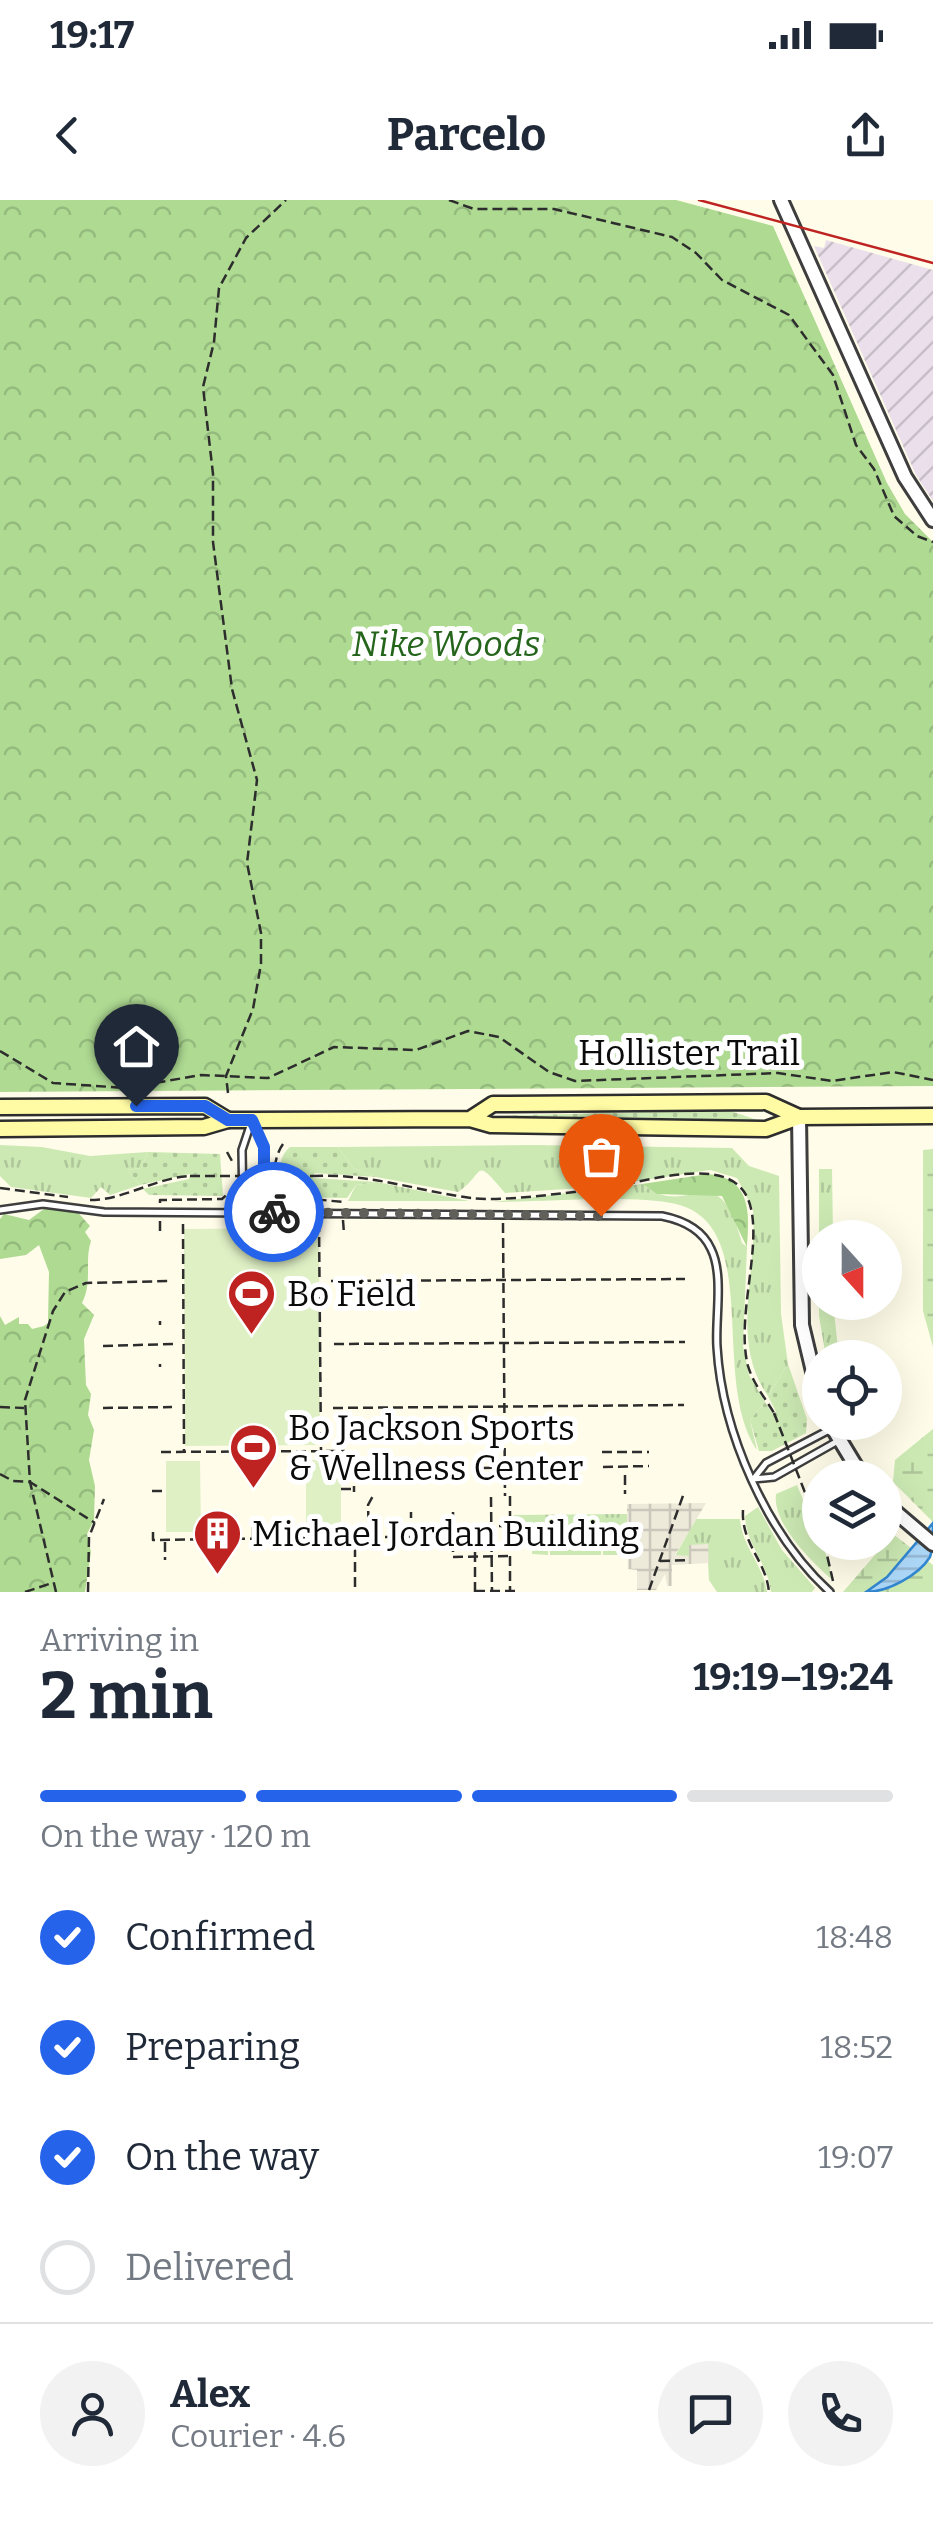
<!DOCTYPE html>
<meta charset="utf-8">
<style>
body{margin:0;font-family:Bitter,serif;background:#f2f2f3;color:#1f2937;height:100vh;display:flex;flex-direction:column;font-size:38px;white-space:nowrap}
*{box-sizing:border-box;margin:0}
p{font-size:32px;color:#747a83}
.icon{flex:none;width:55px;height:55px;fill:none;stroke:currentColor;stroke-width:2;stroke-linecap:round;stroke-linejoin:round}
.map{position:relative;height:1392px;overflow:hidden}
.drawer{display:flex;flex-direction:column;background:#fff;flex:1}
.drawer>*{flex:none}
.needle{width:65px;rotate:159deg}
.controls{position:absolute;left:802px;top:1020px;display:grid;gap:20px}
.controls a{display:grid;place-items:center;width:100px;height:100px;border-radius:50%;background:#fff;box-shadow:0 10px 40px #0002;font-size:50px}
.pin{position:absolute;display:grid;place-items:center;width:85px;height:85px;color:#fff;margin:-102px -42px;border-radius:50% 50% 50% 0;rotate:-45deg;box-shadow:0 0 10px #0007}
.pin .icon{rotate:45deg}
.courier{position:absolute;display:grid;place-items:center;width:100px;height:100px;margin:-50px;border:8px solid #2563eb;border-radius:50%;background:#fff;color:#222;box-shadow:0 2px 12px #0007}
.head em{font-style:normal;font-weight:700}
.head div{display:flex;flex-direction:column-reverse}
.head{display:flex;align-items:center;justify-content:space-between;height:170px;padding:0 40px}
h1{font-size:65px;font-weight:700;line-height:75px}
.bar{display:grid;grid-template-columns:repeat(4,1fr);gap:15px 10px;align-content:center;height:120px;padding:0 40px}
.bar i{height:12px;border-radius:8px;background:#e0e1e3}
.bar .current{background:#2563eb}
.bar p{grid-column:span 4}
.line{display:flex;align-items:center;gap:25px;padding:0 40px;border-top:2px solid #e0e1e3}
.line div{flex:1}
.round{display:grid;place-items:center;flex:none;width:105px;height:105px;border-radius:52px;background:#f2f2f3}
ol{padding:0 40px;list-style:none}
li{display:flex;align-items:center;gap:30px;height:110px}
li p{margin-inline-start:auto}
li .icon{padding:10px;border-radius:50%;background:#2563eb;color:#fff;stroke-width:4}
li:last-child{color:#747a83}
li i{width:55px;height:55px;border:5px solid #e0e1e3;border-radius:50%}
.status{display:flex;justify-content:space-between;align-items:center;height:70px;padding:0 50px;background:#fff;direction:ltr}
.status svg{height:28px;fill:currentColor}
header{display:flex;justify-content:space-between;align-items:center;height:130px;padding:0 40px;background:#fff;font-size:45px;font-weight:700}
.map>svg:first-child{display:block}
.industrial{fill:url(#industrial-furrows)}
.grass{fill:url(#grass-tufts)}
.forest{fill:url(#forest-crowns)}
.wetland{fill:url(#wetland-marsh)}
.garden{fill:url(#garden-dots)}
.pitch{fill:#dff0c5}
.plaza{fill:url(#plaza-grid)}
.water{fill:url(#water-rules);stroke:#3287d0;stroke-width:2.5}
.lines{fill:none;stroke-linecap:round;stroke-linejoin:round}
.service-casing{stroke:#3e3e3e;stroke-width:10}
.tertiary-casing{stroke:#3e3e3e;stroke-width:18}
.secondary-casing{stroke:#2d2d2d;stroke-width:19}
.path{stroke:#2d2d2d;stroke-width:2.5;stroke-dasharray:10 5;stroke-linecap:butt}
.service{stroke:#fff;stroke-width:5}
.tertiary{stroke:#fff;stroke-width:12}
.secondary{stroke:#fffba4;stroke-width:14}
.tram{stroke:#be2321;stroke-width:2.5}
.path-bridge{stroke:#2d2d2d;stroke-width:2.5;stroke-dasharray:10 5;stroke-linecap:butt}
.done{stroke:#605f59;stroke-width:10;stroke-dasharray:0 18}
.route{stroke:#2563eb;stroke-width:12}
.labels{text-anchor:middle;stroke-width:10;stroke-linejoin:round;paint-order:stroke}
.park-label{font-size:35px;font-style:italic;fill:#25641b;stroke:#fff}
.street-label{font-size:35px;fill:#0b0b0b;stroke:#fff}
.poi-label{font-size:35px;fill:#0b0b0b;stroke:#fff;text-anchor:start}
</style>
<div class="status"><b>19:17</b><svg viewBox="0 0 49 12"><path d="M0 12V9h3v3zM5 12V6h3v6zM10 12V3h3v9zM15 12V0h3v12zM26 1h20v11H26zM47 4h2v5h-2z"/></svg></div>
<header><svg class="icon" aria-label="back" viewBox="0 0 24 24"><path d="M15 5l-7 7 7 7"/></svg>Parcelo<svg class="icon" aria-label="share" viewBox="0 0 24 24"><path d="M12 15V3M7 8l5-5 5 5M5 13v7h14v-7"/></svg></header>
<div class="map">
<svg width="933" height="1392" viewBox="0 0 933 1392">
<defs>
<pattern id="industrial-furrows" width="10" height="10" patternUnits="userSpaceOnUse" patternTransform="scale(2.5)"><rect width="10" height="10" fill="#eadfeb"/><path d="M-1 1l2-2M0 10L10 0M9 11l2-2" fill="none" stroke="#c7bec8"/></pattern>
<pattern id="grass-tufts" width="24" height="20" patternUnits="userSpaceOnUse" patternTransform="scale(2.5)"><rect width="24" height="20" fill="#cce9b3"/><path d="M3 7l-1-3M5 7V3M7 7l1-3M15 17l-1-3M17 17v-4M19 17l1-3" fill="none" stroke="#aec699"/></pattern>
<pattern id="forest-crowns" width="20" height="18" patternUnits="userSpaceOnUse" patternTransform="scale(2.5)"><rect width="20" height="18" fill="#aeda92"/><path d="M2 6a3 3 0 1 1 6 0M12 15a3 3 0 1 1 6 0" fill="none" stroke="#94ba7d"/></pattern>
<pattern id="wetland-marsh" width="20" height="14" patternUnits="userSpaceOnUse" patternTransform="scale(2.5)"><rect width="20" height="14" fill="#cce9b3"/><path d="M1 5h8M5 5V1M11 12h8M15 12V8" fill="none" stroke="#aec699"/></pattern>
<pattern id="garden-dots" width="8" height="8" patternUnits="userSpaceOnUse" patternTransform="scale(2.5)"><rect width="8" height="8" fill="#cce9b3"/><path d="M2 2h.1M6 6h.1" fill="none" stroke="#aec699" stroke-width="1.8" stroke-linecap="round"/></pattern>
<pattern id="plaza-grid" width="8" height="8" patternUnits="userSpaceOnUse" patternTransform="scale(2.5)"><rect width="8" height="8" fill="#eeeada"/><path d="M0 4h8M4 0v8" fill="none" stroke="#cbc7ba"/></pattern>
<pattern id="water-rules" width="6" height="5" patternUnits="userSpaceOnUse" patternTransform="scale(2.5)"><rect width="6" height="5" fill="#add7f7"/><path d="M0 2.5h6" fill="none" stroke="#94b7d2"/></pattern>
</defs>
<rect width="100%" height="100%" fill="#fffce9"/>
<polygon class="industrial" points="826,40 933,70 933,301 916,275 814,46 824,48"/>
<g class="grass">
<polygon points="0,945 42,947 90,956 148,952 141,968 127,970 140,985 110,995 101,987 91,998 11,987 0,976"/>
<path d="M534,945l198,3 17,18 30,10 2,138 7,50 -20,32c-39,-55 -10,-124 -15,-187l-16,-31 -27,-8 -111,17 -94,6c-33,-39 -19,-19 -47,-1l-82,-15 -23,-9 -15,-21z"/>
<polygon points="819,969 832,969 833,1037 820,1038 820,1102 833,1103 839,1157 826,1157 819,1116"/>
<polygon points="377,982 469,1001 348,1001 356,985"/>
<path d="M642,984c48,39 74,-35 100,59l5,4 -4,99 6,29 16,27 -15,18 7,30c-48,-71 7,-225 -81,-246 -43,-10 -135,-2 -183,-2z"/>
<path d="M797,1285l32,77 2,17c-20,-18 -59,-56 -55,-85z"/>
<path d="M758,1307l24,43 33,38 -3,4h-41c-3,-29 -25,-47 -26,-76z"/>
<polygon points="627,1314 628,1328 619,1329 619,1355 603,1355 602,1328 601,1355 550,1355 549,1328 548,1355 532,1354 532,1329 522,1328 523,1320 513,1315"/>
<path d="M696,1319h44c2,28 23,45 27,73h-50l-8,-12 -2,-36 -18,12h-14z"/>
</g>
<g class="forest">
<polygon points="0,0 676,0 773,26 887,283 905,314 933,342 933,886 0,892"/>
<path d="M708,974c43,4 42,39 39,73l-25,-51 -65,-2 -15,-10z"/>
<path d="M74,1008l16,18 -5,6 6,9c-7,21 2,40 -9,62l12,12 -10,24 2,46 5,9 -3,21 6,15 -5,30 6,26 -1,34 -7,14 4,18 -6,40h-85v-276l5,9 14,-8v7h9l4,5 12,-3 4,-3 1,-51 -10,-27 -13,10 -26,4v-40l4,-5 25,6 15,-11z"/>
</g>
<g class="wetland">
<polygon points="933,949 933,1147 923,1111 923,950"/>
<polygon points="933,1229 933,1322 893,1282 895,1260"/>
<polygon points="893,1334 933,1365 933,1392 843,1392"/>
</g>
<g class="garden">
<polygon points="728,910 757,920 492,916"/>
<path d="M290,947h48l15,21 23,9 -62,-4 -1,5 64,4 -21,3 -9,13 -59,-1c-11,-13 -12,-39 2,-50z"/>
<polygon points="148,952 220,954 223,996 149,995 143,989 189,979 190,974 140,985 127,970 141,968"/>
<polygon points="788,1164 807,1219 806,1233 772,1251 759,1251 750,1220 765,1202 772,1213 776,1212 768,1196"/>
</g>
<g class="pitch">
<polygon points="319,1028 320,1245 185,1246 184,1029"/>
<rect x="306" y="1260" width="35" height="71"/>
<polygon points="166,1261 200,1261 201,1332 166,1332"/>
</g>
<polygon class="plaza" points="706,1303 675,1355 689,1356 689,1345 708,1344 709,1363 672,1365 672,1386 667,1386 665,1374 656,1390 637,1390 637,1370 628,1369 627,1304"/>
<path class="water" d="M933,1323c0,10 0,25 -3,34 -12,19 -43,35 -64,35l21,-15z"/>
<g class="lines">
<defs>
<g id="service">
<polyline points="253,923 264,947 264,1012"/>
<path d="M0,1010l43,-6 61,8 558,4c20,4 40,13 49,33 13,26 4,69 6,98 5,85 50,188 113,245"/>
<polyline points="243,1011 242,950 251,923"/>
<polyline points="755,1277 766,1263 831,1229"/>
<polyline points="753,1279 774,1277 836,1242"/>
</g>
<g id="tertiary">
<polyline points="781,0 905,277 933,320"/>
<polyline points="799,917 802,1125 820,1201"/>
<polyline points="829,1222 863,1278"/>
<polyline points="885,1303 933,1344"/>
</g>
<g id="secondary">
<polyline points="0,907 205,906 228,920"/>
<polyline points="799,917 933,916"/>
<polyline points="0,929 204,927 228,920 470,919 491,925 766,929 799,917 766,902 493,904 470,919"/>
</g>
</defs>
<use href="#service" class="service-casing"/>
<use href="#tertiary" class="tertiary-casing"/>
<use href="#secondary" class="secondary-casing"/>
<g class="path">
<polyline points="449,0 474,9 554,9 672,37 696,53 722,80 789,115 833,175 856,245 874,269 894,316 917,336 933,342"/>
<polyline points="0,851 53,883 126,888 201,875 268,878 334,847 416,850 468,831 499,837 549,872 575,881 778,873 832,881 893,872 933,880"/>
<polyline points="228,893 226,876 253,809 261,764 261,733 247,663 257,580 232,489 213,342 213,274 203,187 214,142 219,88 246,38 286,0"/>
<path d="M283,944c-10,14 -12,39 -1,52l61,6"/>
<polyline points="227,952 232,961"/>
<path d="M313,976c55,-3 105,15 158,22 30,4 90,-5 122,-8 42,-4 135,-40 155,9 17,41 -13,117 0,167 5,17 17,32 26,47"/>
<polyline points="0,988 68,997"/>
<path d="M90,1000c35,0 64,-22 100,-24"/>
<polyline points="160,1003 160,1000 222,999 233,989"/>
<polyline points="343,1020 344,1034"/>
<polyline points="160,1021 160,1035"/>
<polyline points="319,1022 321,1251"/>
<polyline points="503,1023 505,1296"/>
<polyline points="183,1024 184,1252"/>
<polyline points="331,1081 685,1079"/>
<polyline points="160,1121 160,1125"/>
<polyline points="334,1144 685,1142"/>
<polyline points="103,1146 173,1144"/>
<polyline points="160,1164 160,1167"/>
<polyline points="0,1207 24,1208"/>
<polyline points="103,1208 172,1207"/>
<polyline points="333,1208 684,1205"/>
<polyline points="161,1252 345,1251"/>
<polyline points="602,1252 649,1252"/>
<polyline points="603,1267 649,1266"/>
<polyline points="483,1268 524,1267"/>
<polyline points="0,1274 13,1281 30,1282 95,1323"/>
<polyline points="625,1275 625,1294"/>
<polyline points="341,1289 354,1289"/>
<polyline points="152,1291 166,1291"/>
<polyline points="354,1292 354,1286"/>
<polyline points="510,1296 510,1392"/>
<polyline points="491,1297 492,1392"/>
<path d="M743,1310c-2,34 23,50 26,82"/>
<polyline points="453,1312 453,1357 510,1356"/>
<polyline points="253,1327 253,1337"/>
<polyline points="153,1332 153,1340 369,1337 368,1305 374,1294"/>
<polyline points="355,1332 355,1392"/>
<polyline points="370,1337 411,1337 411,1312"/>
<polyline points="165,1342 165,1360"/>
<polyline points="824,1342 833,1381"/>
<polyline points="660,1361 689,1360"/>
<polyline points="649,1390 684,1293"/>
<polyline points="475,1391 517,1391"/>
<polyline points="25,1392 52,1383"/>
<polyline points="56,1392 30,1282 25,1200 53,1111 65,1092 86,1083 172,1081"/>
<polyline points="88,1392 89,1337 104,1299"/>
<polyline points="475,1392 475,1326 510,1326"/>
</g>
<use href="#service" class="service"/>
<use href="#tertiary" class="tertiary"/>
<use href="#secondary" class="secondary"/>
<polyline class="tram" points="699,0 933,63"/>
<g class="path-bridge">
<polyline points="190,976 313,976"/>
<polyline points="774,1213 820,1331"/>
</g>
</g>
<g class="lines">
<polyline class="done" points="274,1012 601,1016"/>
<polyline class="route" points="136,906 205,906 228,920 252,920 264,947 264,1012 274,1012"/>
</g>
<defs>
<symbol id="stadium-pin" viewBox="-11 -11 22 30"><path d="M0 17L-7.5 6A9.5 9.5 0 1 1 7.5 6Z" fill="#be2321" stroke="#fff"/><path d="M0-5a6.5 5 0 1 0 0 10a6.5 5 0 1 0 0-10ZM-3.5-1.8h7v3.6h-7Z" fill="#fff"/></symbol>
<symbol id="building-pin" viewBox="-11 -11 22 30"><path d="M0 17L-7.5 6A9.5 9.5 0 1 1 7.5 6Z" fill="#be2321" stroke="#fff"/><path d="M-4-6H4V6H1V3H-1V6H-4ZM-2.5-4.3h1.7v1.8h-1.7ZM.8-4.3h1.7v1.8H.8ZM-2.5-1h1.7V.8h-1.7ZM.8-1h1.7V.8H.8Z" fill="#fff"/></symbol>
</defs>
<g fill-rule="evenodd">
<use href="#stadium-pin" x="224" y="1066" width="55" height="75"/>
<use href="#stadium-pin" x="226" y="1220" width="55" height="75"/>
<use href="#building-pin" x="190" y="1306" width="55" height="75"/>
</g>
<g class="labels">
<g class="park-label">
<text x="446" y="456">Nike Woods</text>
</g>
<g class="street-label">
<text x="689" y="865">Hollister Trail</text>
</g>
<g class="poi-label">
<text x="287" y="1106">Bo Field</text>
<text x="288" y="1240">Bo Jackson Sports<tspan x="288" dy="40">&amp; Wellness Center</tspan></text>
<text x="252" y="1346">Michael Jordan Building</text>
</g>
</g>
</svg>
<div class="controls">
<a><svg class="needle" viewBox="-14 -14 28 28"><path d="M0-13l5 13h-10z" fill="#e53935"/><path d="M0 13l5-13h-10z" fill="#747a83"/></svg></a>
<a><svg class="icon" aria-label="locate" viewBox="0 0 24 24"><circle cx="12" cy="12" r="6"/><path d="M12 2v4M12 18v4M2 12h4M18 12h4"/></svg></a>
<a><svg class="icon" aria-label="layers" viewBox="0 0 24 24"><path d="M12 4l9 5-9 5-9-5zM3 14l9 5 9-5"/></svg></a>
</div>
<div class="pin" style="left:601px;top:1016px;background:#ea580c"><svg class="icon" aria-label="bag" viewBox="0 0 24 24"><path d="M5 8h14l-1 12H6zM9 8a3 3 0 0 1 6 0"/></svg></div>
<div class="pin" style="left:136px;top:906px;background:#1f2937"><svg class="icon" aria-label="home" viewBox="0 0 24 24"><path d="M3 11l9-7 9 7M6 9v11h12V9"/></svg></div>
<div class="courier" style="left:274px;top:1012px"><svg class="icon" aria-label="bike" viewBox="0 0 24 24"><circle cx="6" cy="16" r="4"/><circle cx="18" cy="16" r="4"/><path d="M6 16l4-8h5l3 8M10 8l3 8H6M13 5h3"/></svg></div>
</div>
<section class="drawer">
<div class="head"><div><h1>2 min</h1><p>Arriving in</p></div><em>19:19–19:24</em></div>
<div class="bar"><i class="current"></i><i class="current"></i><i class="current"></i><i></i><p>On the way · 120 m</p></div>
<ol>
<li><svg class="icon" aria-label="check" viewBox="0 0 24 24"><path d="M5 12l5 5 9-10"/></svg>Confirmed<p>18:48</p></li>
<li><svg class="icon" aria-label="check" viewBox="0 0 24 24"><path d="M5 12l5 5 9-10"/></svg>Preparing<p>18:52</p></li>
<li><svg class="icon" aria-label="check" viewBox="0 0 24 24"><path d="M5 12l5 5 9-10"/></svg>On the way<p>19:07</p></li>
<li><i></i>Delivered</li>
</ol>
<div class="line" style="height:180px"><a class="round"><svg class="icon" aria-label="person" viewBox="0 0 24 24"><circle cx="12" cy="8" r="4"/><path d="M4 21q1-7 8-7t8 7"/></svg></a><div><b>Alex</b><p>Courier · 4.6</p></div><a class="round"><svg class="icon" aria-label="chat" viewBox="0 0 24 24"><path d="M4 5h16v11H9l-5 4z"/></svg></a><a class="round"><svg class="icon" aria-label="phone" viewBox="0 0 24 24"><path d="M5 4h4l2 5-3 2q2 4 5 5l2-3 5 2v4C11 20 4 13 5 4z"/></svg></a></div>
</section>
